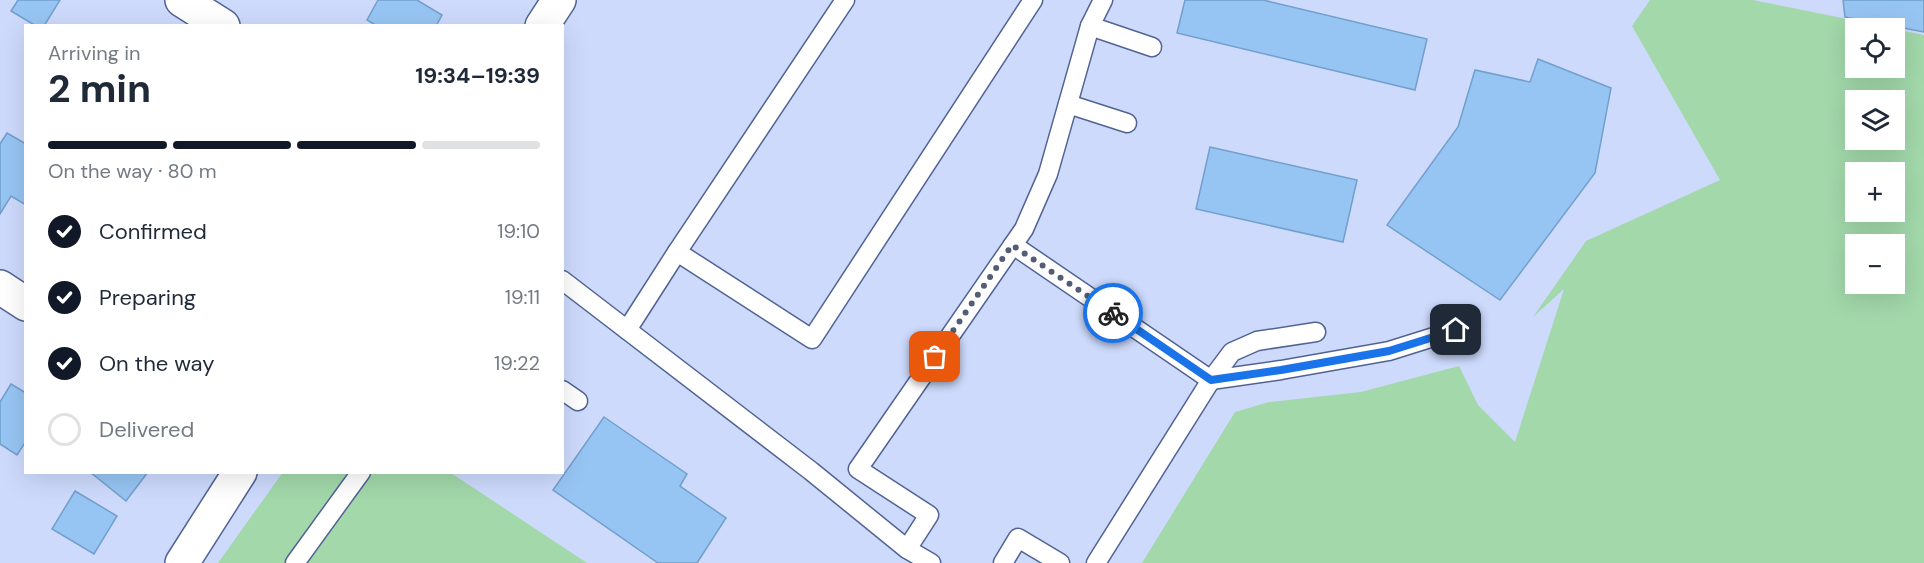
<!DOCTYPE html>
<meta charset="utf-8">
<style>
body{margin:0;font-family:"DM Sans",sans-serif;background:#f2f2f3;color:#1f2937;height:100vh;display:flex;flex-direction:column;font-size:22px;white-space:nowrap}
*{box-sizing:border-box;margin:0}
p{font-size:20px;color:#747a83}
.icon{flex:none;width:33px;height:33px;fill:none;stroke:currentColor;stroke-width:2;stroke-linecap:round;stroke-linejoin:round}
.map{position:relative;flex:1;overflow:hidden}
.drawer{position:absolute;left:24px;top:24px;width:540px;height:450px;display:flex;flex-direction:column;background:#fff;border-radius:0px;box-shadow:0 6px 24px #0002}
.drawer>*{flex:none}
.tools{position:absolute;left:1845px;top:18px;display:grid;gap:12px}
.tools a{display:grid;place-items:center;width:60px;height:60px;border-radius:0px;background:#fff;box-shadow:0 6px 24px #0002;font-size:30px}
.pin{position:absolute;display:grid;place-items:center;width:51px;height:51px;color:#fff;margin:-26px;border-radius:12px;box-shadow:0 3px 9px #0006}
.courier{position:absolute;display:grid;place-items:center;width:60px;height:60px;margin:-30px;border:4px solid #1a73e8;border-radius:50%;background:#fff;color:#222;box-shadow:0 2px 8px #0007}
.overview em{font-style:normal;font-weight:700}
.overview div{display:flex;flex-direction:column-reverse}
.overview{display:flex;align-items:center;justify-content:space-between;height:102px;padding:0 24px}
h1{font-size:39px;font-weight:700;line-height:45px}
.bar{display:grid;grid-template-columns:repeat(4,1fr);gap:9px 6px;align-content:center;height:72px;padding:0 24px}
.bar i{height:8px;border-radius:4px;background:#e0e1e3}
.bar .selected{background:#111827}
.bar p{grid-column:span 4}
ol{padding:0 24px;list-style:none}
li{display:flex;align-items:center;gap:18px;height:66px}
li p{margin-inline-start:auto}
li .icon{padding:6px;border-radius:50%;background:#111827;color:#fff;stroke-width:4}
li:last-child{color:#747a83}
li i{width:33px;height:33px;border:3px solid #e0e1e3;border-radius:50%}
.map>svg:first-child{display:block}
.green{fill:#a2d8aa;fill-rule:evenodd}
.building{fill:#97c5f3;stroke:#729fcb;stroke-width:1.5}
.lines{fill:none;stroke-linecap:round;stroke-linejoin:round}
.service-casing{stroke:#516394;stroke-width:21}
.minor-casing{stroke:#516394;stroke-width:36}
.secondary-casing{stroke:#516394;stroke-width:36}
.service{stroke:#fff;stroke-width:18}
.minor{stroke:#fff;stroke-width:33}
.secondary{stroke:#fff;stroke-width:33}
.done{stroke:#545d76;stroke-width:6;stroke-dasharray:0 10.8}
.route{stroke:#1a73e8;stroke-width:8}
</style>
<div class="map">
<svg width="1924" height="563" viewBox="0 0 1924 563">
<rect width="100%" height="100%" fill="#cddafc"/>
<g class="green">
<path d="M1650,0h103l138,28h-35v40h38l1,-39 29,6v528h-782l93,-151 34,-10 92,-10 98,-26 19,39 37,37 49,-153 -31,28 53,-76 134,-61 -88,-154zM1856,100h38v40h-38zM1894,172v40h-38v-40zM1856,244h38v40h-38z"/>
<polygon points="283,472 451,473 587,563 218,563"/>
</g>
<g class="building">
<polygon points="18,0 60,0 44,26 36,26 11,11"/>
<polygon points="378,0 417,0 442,15 436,26 377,26 367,20"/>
<polygon points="1185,0 1263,0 1427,39 1415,90 1177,33"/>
<polygon points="1843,0 1924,0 1924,32 1845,17"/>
<polygon points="1538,59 1611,88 1595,173 1500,300 1387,225 1458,127 1475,70 1530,82"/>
<polygon points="7,133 26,144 26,205 11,196 0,214 0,144"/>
<polygon points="1210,147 1357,180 1343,242 1196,209"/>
<polygon points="11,384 26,393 26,441 17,455 0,444 0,402"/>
<polygon points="604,417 687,474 680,486 726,518 697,563 658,563 553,490"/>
<polygon points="90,472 148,472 126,501"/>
<polygon points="75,491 117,516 94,554 52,529"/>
</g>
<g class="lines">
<defs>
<g id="service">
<polyline points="845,0 677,252 812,339 1033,0"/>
<polyline points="1090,26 1152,47"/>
<polyline points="1068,104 1127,123"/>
<polyline points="1013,245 1211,380 1281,370 1389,351 1456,330"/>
<polyline points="562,280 811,471 907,549"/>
<polyline points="627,330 677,252"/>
<polyline points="562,390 578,401"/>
<polyline points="295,563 361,472"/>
<polyline points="931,563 907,549 929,515 858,469 1024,229 1048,174 1090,26 1103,0"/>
<polyline points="1003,563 1018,538 1060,563"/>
<polyline points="1096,563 1211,380 1232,352 1257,341 1316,332"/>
</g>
<g id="minor">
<polyline points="182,0 223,26"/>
<polyline points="0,287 26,304"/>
</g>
<g id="secondary">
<polyline points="542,26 559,0"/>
<polyline points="182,563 240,472"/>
</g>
</defs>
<use href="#service" class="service-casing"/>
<use href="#minor" class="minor-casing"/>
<use href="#secondary" class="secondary-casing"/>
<use href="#service" class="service"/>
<use href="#minor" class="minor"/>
<use href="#secondary" class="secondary"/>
</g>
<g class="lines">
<polyline class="done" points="935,357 1012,245 1113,313"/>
<polyline class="route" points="1113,313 1211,380 1281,370 1389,351 1456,330"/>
</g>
</svg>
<div class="tools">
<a><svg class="icon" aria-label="locate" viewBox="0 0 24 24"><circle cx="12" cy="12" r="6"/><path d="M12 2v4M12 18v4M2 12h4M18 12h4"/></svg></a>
<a><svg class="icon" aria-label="layers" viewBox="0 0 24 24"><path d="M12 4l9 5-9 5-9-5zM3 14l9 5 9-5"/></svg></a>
<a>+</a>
<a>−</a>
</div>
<div class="pin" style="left:935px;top:357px;background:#ea580c"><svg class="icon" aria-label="bag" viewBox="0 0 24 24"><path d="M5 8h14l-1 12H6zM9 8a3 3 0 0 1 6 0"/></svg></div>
<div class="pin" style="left:1456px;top:330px;background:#1f2937"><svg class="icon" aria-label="home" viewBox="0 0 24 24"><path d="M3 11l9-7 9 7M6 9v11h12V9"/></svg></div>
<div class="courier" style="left:1113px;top:313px"><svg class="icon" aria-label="bike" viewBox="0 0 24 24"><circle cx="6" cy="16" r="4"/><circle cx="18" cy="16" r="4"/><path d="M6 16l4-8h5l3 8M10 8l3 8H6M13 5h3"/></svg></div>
<section class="drawer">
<div class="overview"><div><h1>2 min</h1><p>Arriving in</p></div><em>19:34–19:39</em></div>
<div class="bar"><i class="selected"></i><i class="selected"></i><i class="selected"></i><i></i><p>On the way · 80 m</p></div>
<ol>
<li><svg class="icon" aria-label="check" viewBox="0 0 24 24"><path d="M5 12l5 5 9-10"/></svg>Confirmed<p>19:10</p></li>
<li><svg class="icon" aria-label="check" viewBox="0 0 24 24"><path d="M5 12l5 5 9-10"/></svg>Preparing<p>19:11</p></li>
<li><svg class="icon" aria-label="check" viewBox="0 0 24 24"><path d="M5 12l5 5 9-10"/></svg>On the way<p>19:22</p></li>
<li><i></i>Delivered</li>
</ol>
</section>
</div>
